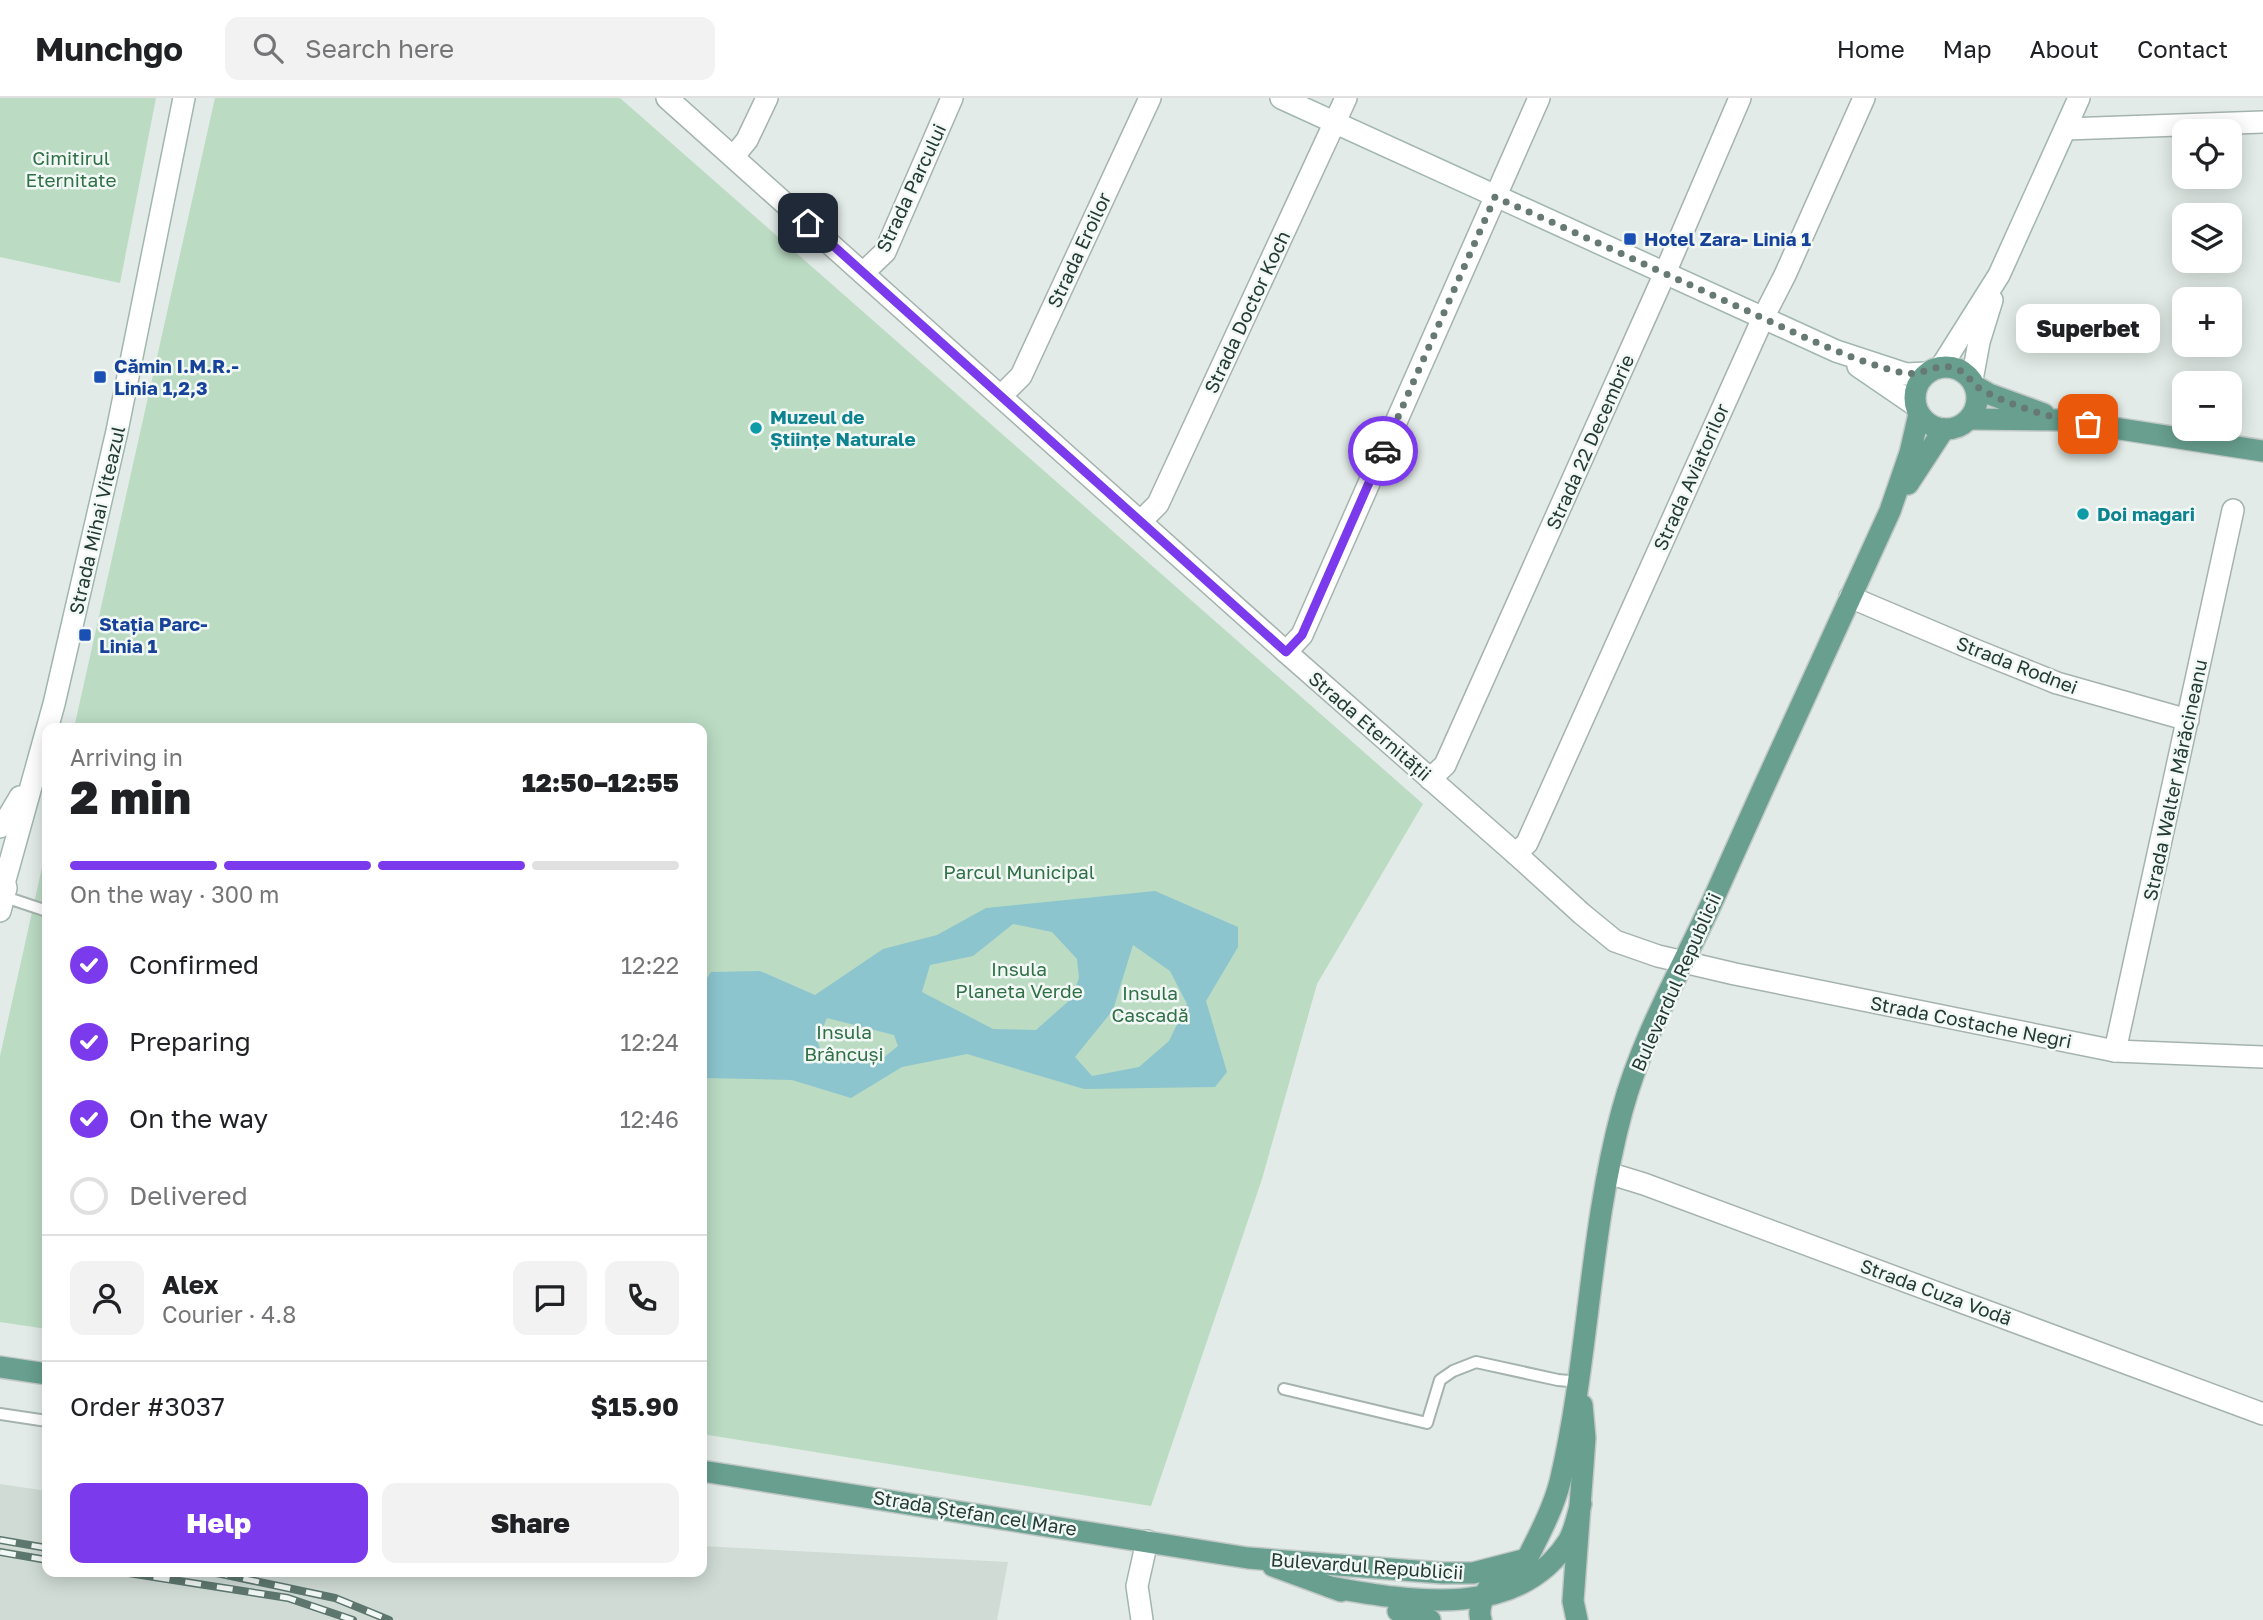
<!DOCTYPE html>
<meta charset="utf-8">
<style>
body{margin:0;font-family:"Golos Text",sans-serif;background:#f2f2f2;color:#202124;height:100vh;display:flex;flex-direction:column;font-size:26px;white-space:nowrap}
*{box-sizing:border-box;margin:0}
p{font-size:23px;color:#757577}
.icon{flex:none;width:38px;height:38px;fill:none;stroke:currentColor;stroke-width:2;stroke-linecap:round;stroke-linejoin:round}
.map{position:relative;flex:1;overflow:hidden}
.panel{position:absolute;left:42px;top:625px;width:665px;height:854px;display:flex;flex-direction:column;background:#fff;border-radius:14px;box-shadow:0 4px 18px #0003}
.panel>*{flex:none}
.buttons{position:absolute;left:2172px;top:21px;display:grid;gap:14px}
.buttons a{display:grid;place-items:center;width:70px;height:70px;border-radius:14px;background:#fff;box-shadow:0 4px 18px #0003;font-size:35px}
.pin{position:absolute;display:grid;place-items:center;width:60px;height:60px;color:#fff;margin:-30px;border-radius:14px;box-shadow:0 4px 10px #0006}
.courier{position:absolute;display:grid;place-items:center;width:70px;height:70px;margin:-35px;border:5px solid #7c3aed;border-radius:50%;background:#fff;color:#222;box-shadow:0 2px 9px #0007}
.bubble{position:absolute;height:49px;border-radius:14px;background:#fff;box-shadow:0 4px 18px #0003;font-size:23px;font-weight:800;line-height:49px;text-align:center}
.head em{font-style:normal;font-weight:800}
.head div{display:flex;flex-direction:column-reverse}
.head{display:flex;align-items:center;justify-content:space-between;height:119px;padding:0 28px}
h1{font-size:46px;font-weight:800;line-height:52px}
.bar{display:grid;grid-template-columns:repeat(4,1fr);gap:10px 7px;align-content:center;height:84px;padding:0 28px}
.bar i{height:9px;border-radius:5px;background:#e0e0e0}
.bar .current{background:#7c3aed}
.bar p{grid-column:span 4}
.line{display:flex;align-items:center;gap:18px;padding:0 28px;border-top:2px solid #e0e0e0}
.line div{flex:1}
.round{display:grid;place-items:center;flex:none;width:74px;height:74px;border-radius:14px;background:#f2f2f2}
ol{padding:0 28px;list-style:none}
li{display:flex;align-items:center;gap:21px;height:77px}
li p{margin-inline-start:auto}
li .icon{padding:7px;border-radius:50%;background:#7c3aed;color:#fff;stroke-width:4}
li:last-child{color:#757577}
li i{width:38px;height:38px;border:4px solid #e0e0e0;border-radius:50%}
.button{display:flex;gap:14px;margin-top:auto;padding:14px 28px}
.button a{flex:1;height:80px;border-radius:14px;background:#7c3aed;color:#fff;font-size:28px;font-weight:800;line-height:80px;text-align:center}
.button a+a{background:#f2f2f2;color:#202124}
header{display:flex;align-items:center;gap:42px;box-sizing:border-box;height:98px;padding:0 35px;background:#fff;border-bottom:2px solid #e0e0e0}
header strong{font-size:33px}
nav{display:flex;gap:38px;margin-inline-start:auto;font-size:24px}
.search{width:490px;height:63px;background:#f2f2f2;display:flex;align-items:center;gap:18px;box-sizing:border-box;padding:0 24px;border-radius:14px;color:#757577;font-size:26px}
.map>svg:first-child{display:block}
.built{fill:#d0dbd6}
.green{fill:#bbdbc3}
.water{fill:#8cc5ce;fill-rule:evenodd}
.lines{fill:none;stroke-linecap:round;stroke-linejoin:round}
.lane-casing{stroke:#a5b3ae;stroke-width:14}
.street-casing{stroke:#a5b3ae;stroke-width:24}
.secondary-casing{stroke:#a1b6ae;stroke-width:24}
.primary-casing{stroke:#c1c8c6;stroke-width:24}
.lane{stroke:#fff;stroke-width:10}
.street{stroke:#fff;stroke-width:21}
.secondary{stroke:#fff;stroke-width:21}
.primary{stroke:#689f8f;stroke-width:21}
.rail-casing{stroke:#5d776f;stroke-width:8}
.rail{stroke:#f2f8f5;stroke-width:5;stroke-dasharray:16;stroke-linecap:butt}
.done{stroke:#667973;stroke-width:7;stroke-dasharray:0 12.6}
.route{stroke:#7c3aed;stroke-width:9}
.transit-dot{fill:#1a4fb4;stroke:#f2f8f5;stroke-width:2.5}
.culture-dot{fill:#0f9aa8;stroke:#f2f8f5;stroke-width:2.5}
.labels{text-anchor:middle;stroke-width:5;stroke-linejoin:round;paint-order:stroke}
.park-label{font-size:19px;fill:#2f7046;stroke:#f2f8f5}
.street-label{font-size:19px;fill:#233b34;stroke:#f2f8f5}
.transit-label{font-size:19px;font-weight:bold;fill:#164399;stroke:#f2f8f5;text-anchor:start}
.culture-label{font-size:19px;font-weight:bold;fill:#0d838f;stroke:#f2f8f5;text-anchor:start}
</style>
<header>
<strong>Munchgo</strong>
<div class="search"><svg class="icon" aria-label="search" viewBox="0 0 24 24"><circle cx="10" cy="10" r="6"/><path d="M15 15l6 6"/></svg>Search here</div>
<nav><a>Home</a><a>Map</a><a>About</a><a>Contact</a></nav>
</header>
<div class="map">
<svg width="2263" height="1522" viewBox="0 0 2263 1522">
<rect width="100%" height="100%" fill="#e2ebe7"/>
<polygon class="built" points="0,1386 47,1393 47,1474 702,1474 702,1448 1008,1464 997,1522 0,1522"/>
<g class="green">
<polygon points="0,0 156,0 120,185 0,159"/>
<polygon points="215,0 620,0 1423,706 1317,886 1262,1081 1151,1408 702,1336 702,630 74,630"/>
<polygon points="47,747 47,1231 0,1224 0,958"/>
</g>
<path class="water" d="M1155,793l83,36v20l-32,54 21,71 -12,15 -131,2 -117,-35 -65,13 -51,31 -59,-18 -89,-2 -1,-3v-89l9,-14 49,-1 55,24 68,-46 54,-14 49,-27zM1013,826l39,8 25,27 2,19 -8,21 -35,31 -43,-1 -71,-37 8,-27 43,-9zM1133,847l37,26 17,33 -18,37 -30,26 -47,9 -17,-19 38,-47zM827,920l67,17 4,11 -15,12 -36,5 -24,-6 -6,-17z"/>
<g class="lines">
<defs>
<g id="lane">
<polyline points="5,799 47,813"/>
<polyline points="1284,1291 1427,1325 1440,1282 1453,1273 1476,1264 1558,1282 1580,1284"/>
<polyline points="0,1316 47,1323"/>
</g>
<g id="street">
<polyline points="667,0 1286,554 1516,756 1582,816 1615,843 1658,858 1735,876 2115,953 2263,959"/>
<polyline points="2066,31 2263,24"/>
<polyline points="734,58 747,42 767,0"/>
<polyline points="863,175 885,154 952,0"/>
<polyline points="1001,298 1021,278 1150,0"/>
<polyline points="1141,423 1158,406 1346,0"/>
<polyline points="1850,499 1975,552 2057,585 2188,622"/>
<polyline points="1286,554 1302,537 1539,0"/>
<polyline points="1430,681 1445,667 1665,175 1740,0"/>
<polyline points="1516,756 1527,745 1763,220 1785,177 1864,0"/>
<polyline points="2115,953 2233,412"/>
<polyline points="1608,1075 1644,1086 2263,1316"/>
</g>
<g id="secondary">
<polyline points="1281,0 1836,253 1906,276 1926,275"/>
<polyline points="1858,268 1915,307"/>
<polyline points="1941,269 1999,177 2079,0"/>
<polyline points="1972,282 1979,244 1992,202"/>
<polyline points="0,729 4,726 20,699"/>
<polyline points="5,782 54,606 117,333 184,0"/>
<polyline points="0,813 6,790 1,771"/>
<polyline points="1142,1522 1137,1488 1147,1443"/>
</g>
<g id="primary">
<circle cx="1946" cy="300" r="31"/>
<polyline points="1975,288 1989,296 2044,316"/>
<polyline points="1969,321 2062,322 2263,353"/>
<polyline points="1908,386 1944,331"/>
<polyline points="0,1269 47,1276"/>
<path d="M702,1373l546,87 194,15h31l54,-14c12,-24 26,-50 33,-77 29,-122 29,-249 62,-371 20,-74 59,-141 91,-211 58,-130 117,-259 177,-389l20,-58 9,-39"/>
<polyline points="1273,1468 1341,1493"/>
<path d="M1330,1489c83,15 189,33 239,-47 6,-11 8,-24 12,-36"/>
<polyline points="1398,1513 1430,1522"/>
<path d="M1481,1522c-4,-12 3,-24 9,-35l20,-9 11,-9"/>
<polyline points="1577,1522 1573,1503 1585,1340 1582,1307"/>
</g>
</defs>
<use href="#lane" class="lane-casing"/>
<use href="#street" class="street-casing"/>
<use href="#secondary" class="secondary-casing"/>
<use href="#primary" class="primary-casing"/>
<use href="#lane" class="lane"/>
<use href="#street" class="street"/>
<use href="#secondary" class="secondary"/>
<use href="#primary" class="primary"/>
<defs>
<g id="rail">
<polyline points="0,1442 47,1450"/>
<polyline points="0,1454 47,1462"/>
<polyline points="122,1474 288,1500 353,1522"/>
<polyline points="212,1474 335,1500 389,1522"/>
</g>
</defs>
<use href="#rail" class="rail-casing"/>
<use href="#rail" class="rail"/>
</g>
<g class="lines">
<path class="done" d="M1383,353l112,-254c82,36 164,74 246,111 53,24 105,51 162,65 18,4 33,-11 51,-5 14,4 17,16 28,22 29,16 73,29 106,34"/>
<polyline class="route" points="808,125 1286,554 1302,537 1383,353"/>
</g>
<g class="transit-dot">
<rect x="1623" y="134" width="14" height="14" rx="3.5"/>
<rect x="93" y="272" width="14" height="14" rx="3.5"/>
<rect x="78" y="530" width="14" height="14" rx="3.5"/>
</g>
<g class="culture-dot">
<circle cx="756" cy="330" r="7"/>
<circle cx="2083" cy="416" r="7"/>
</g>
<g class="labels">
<g class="park-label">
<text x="71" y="67">Cimitirul<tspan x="71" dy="22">Eternitate</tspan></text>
<text x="1019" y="781">Parcul Municipal</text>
<text x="1019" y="878">Insula<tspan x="1019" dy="22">Planeta Verde</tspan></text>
<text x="1150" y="902">Insula<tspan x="1150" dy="22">Cascadă</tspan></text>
<text x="844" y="941">Insula<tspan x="844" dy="22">Brâncuși</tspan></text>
</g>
<g class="street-label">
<text transform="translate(911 90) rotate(-65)" y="7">Strada Parcului</text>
<text transform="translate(1079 152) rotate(-65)" y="7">Strada Eroilor</text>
<text transform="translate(1247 214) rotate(-65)" y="7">Strada Doctor Koch</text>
<text transform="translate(1590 344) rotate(-66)" y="7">Strada 22 Decembrie</text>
<text transform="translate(1691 379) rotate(-66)" y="7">Strada Aviatorilor</text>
<text transform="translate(97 422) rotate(-77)" y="7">Strada Mihai Viteazul</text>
<text transform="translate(2017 567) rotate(21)" y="7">Strada Rodnei</text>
<text transform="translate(1370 628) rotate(41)" y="7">Strada Eternității</text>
<text transform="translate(2175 682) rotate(-78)" y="7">Strada Walter Mărăcineanu</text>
<text transform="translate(1676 884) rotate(-66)" y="7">Bulevardul Republicii</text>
<text transform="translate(1971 924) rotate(11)" y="7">Strada Costache Negri</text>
<text transform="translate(1936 1194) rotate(20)" y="7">Strada Cuza Vodă</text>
<text transform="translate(975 1415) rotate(9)" y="7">Strada Ștefan cel Mare</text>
<text transform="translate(1367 1468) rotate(4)" y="7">Bulevardul Republicii</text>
</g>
<g class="transit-label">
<text x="1644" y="148">Hotel Zara- Linia 1</text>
<text x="114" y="275">Cămin I.M.R.-<tspan x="114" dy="22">Linia 1,2,3</tspan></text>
<text x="99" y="533">Stația Parc-<tspan x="99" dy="22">Linia 1</tspan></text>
</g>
<g class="culture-label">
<text x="770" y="326">Muzeul de<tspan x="770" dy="22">Științe Naturale</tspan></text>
<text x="2097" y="423">Doi magari</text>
</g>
</g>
</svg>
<div class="buttons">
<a><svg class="icon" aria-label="locate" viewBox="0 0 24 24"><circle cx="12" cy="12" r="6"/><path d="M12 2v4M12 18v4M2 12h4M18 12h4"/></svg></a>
<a><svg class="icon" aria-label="layers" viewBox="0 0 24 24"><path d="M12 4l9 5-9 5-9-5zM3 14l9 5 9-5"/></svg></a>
<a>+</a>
<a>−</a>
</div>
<div class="pin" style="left:2088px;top:326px;background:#ea580c"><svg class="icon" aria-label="bag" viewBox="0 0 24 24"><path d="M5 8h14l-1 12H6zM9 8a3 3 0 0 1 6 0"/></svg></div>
<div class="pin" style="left:808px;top:125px;background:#1f2937"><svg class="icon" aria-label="home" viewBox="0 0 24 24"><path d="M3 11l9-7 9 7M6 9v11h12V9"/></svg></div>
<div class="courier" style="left:1383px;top:353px"><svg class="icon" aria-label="car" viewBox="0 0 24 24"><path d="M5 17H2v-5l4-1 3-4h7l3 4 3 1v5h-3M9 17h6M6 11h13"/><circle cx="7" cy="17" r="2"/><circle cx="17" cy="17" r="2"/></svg></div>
<div class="bubble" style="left:2016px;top:206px;width:144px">Superbet</div>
<section class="panel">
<div class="head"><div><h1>2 min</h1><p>Arriving in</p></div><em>12:50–12:55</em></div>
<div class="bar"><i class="current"></i><i class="current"></i><i class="current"></i><i></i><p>On the way · 300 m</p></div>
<ol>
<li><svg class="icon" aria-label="check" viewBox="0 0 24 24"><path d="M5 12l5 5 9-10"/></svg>Confirmed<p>12:22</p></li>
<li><svg class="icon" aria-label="check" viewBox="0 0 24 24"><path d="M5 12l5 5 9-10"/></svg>Preparing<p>12:24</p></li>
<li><svg class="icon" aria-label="check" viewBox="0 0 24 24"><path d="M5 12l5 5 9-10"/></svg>On the way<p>12:46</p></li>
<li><i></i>Delivered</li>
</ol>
<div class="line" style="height:126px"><a class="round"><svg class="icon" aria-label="person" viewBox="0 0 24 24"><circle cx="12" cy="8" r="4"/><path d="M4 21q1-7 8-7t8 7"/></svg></a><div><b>Alex</b><p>Courier · 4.8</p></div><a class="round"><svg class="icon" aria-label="chat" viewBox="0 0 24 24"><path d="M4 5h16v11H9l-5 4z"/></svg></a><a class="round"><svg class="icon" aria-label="phone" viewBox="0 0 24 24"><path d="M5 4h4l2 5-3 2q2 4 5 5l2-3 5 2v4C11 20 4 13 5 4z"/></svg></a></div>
<div class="line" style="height:91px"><div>Order #3037</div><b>$15.90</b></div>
<div class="button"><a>Help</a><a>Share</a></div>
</section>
</div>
